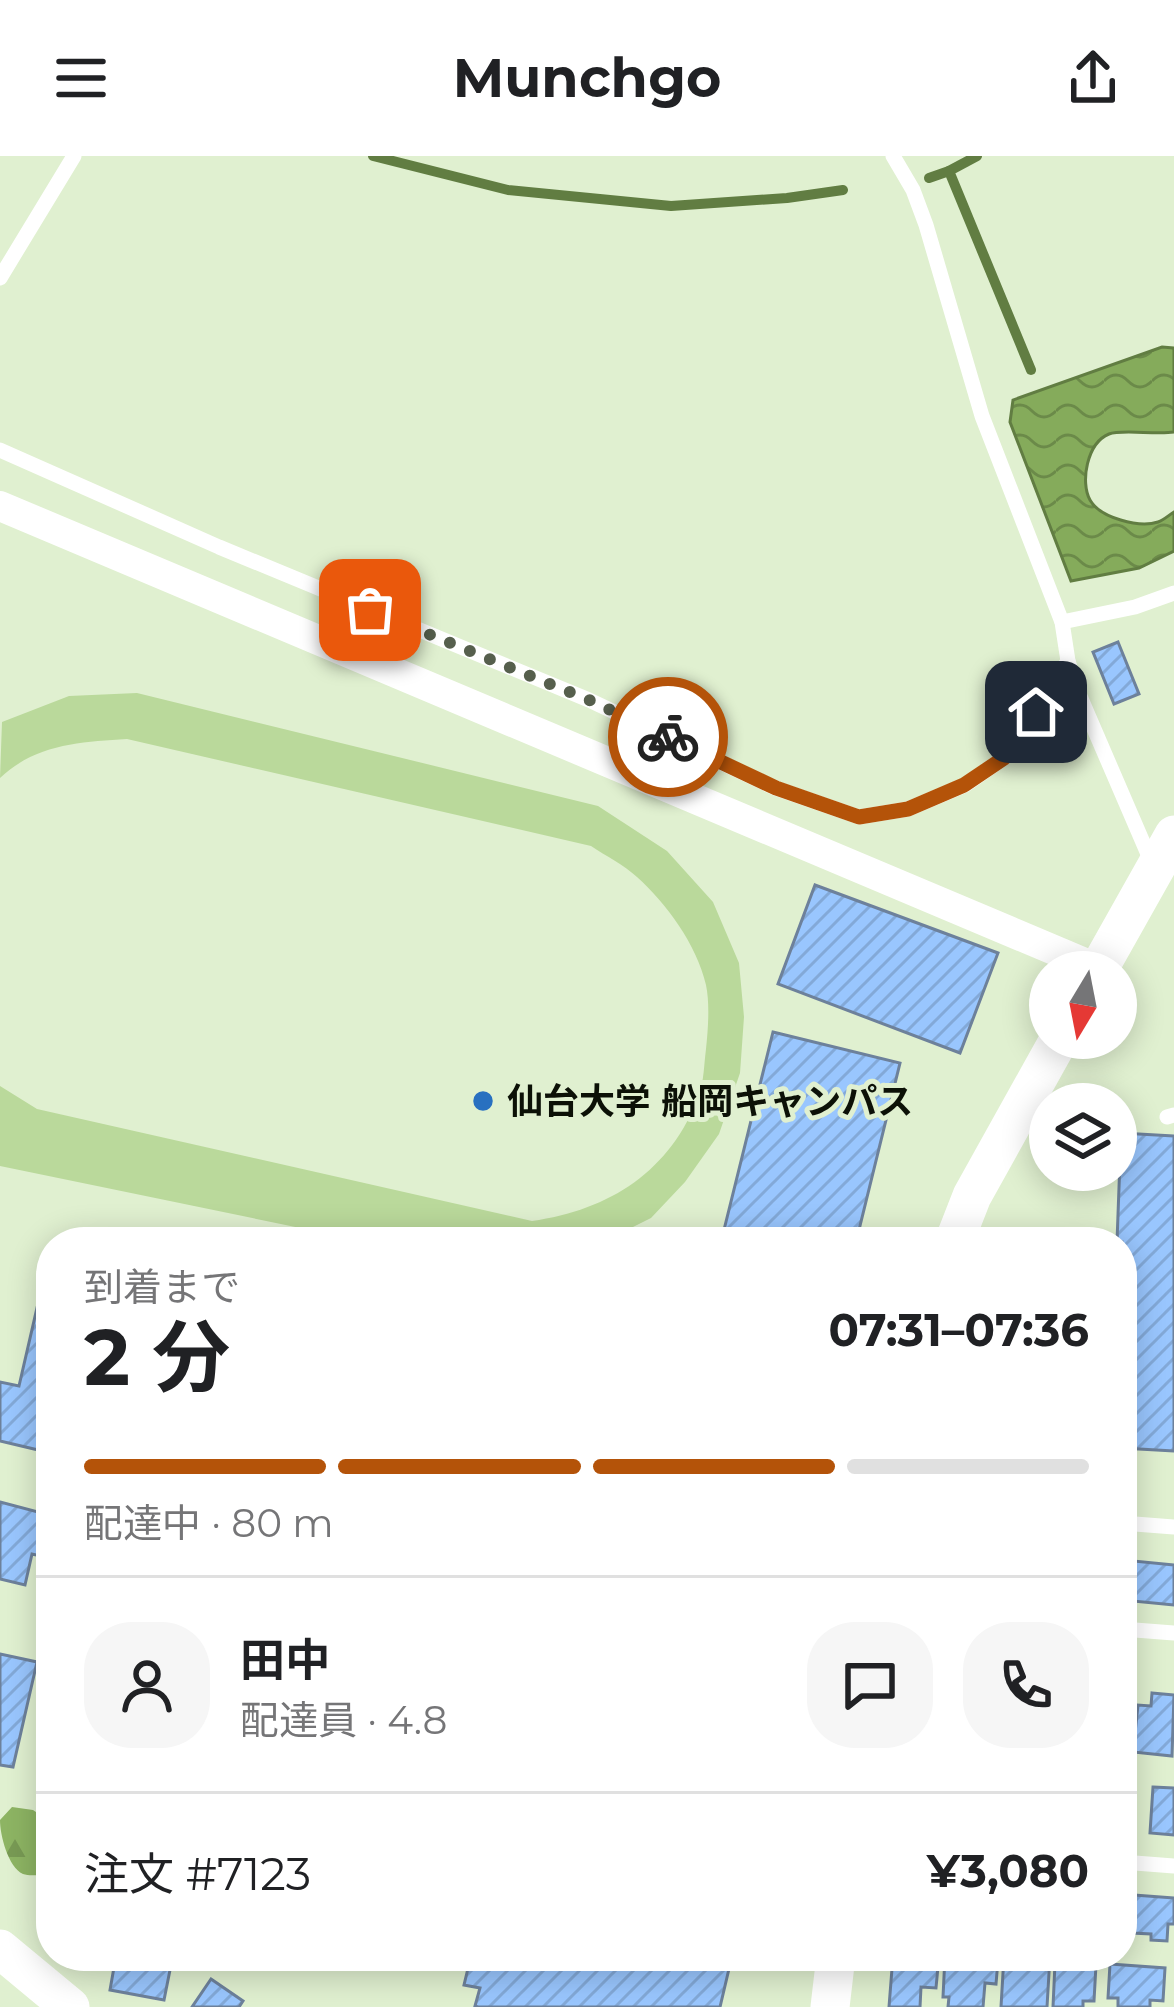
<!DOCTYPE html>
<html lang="ja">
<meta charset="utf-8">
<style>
body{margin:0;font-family:Montserrat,"Noto Sans JP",sans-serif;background:#f6f6f6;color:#202124;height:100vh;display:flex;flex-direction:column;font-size:45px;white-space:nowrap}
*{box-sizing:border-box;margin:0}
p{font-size:39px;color:#757577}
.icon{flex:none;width:66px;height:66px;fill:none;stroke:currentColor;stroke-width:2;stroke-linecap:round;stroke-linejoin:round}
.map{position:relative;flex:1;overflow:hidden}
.sheet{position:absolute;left:36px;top:1071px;width:1101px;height:744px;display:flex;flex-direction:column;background:#fff;border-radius:48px;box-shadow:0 6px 30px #0003}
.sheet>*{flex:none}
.needle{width:78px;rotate:190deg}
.tools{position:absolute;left:1029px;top:795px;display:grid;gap:24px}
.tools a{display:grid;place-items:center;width:108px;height:108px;border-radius:50%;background:#fff;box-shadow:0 6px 30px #0003;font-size:60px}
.pin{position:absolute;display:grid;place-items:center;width:102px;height:102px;color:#fff;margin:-51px;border-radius:24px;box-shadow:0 6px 18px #0006}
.courier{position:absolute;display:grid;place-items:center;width:120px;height:120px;margin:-60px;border:9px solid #b45309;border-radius:50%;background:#fff;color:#222;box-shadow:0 3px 15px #0007}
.headline em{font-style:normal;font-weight:700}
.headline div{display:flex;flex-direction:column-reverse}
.headline{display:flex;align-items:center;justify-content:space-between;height:204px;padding:0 48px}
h1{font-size:78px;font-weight:700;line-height:90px}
.bar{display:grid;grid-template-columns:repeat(4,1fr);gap:18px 12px;align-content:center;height:144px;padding:0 48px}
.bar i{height:15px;border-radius:9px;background:#e0e0e0}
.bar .selected{background:#b45309}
.bar p{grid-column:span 4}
.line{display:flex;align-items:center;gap:30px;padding:0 48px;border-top:3px solid #e0e0e0}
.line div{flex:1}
.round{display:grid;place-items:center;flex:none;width:126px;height:126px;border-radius:48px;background:#f6f6f6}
header{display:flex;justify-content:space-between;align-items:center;height:156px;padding:0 48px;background:#fff;font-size:54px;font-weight:700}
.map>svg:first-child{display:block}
.forest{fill:url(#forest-firs)}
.garden{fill:#bad99b}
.water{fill:url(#water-waves);stroke:#617d42;stroke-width:3}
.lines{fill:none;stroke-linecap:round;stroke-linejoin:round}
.stream{stroke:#617d42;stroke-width:10}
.building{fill:url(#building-hatch);stroke:#6d819b;stroke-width:3}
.service{stroke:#fff;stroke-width:15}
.minor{stroke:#fff;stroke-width:30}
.tertiary{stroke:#fff;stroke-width:39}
.done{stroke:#565f4d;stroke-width:12;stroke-dasharray:0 21.6}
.route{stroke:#b45309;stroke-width:15}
.poi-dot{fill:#2870c0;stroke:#e0f0d0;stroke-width:4.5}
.labels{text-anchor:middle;stroke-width:10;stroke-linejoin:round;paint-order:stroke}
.poi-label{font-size:36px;font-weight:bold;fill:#0c1107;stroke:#e0f0d0;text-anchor:start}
</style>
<header><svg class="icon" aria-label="menu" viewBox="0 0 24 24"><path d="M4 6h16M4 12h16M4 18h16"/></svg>Munchgo<svg class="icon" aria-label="share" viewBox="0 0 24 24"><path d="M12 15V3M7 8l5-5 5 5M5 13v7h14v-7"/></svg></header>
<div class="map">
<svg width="1174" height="1851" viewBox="0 0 1174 1851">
<defs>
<pattern id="forest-firs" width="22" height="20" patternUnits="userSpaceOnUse" patternTransform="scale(3)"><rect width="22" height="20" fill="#8db463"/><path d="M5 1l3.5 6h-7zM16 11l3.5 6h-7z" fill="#789a54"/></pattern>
<pattern id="water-waves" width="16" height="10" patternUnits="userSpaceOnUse" patternTransform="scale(3)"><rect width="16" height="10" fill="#85ab5b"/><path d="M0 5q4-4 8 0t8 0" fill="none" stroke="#6b8a49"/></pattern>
<pattern id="building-hatch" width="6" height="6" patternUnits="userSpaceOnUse" patternTransform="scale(3)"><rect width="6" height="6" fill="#99c6fe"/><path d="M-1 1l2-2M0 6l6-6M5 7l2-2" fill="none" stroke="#83a9d8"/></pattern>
</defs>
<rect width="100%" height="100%" fill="#e0f0d0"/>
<path class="forest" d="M12,1651l21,3 18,12v69l-8,-16c-6,0 -15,1 -20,-1 -15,-7 -23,-39 -23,-54z"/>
<path class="garden" d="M137,537l461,113 69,45 46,51 26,61 5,54 -4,56 -21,61 -34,48 -34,36 -48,24h-235l-368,-76v-80l37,23 495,112c78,-11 139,-50 167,-126 5,-14 5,-31 7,-46 2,-19 4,-45 0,-64 -9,-40 -40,-82 -69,-108 -13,-12 -31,-21 -46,-31l-464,-107c-47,3 -91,5 -127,39l2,-56 67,-26z"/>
<path class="water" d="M1162,191l12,1v84c-17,3 -53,-3 -65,2 -22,9 -29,48 -19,66 10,18 49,28 68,22 6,-2 11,-7 16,-10v39l-35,17 -68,13 -61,-159 3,-22z"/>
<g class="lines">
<g class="stream">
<polyline points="373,0 508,34 671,50 787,42 843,34"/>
<polyline points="977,0 949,15 1031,214"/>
<polyline points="929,22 949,15"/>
</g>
</g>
<g class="building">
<polygon points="1118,486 1139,538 1114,548 1093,496"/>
<polygon points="815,729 998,797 960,897 778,828"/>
<polygon points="773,876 900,907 856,1086 721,1086"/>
<polygon points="1121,977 1174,980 1174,1295 1122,1292 1122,1086 1117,1086"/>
<polygon points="51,1091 51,1297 0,1285 0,1226 19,1230"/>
<polygon points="0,1346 42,1357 39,1368 51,1371 45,1401 32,1398 25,1429 0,1423"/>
<polygon points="1122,1394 1134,1395 1133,1405 1174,1409 1174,1449 1122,1444"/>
<polygon points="0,1498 37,1506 13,1611 0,1609"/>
<polygon points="1152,1537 1174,1539 1172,1600 1133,1596 1138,1549 1151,1550"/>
<polygon points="1153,1631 1174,1632 1174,1679 1150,1677"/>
<polygon points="1122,1738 1131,1739 1129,1768 1122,1768"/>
<polygon points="1134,1739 1174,1742 1174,1768 1168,1768 1167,1785 1151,1784 1151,1778 1132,1777"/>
<polygon points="116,1800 171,1809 164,1844 110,1834"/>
<polygon points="471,1800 732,1800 720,1851 478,1851 475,1850 480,1832 464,1829"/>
<polygon points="893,1800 939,1800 936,1832 921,1831 920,1851 889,1851"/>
<polygon points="945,1800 998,1804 996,1828 985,1827 983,1851 948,1851 949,1841 943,1841"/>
<polygon points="1004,1800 1050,1800 1047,1851 1001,1851"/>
<polygon points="1055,1807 1096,1809 1094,1845 1083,1845 1083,1851 1053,1851"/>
<polygon points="1110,1808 1165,1812 1163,1845 1150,1844 1150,1851 1118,1851 1118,1842 1108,1842"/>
<polygon points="211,1823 243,1845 239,1851 192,1851"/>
</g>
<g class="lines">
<g class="service">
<polyline points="893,0 913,34 926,69 982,260 1062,466 1068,505 1079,538 1151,705"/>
<polyline points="0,122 74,0"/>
<polyline points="0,294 219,391 589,544 775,632 859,661 908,653 965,629 1004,602 1068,505"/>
<polyline points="1062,466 1135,451 1174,437"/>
<polyline points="1167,961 1174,959"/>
<polyline points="1122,1367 1174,1371"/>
<polyline points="1122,1473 1174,1477"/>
<polyline points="1122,1706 1174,1710"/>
</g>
<polyline class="minor" points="0,350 1099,813"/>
<g class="tertiary">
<polyline points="1097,816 1174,679"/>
<polyline points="954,1086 972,1040 1060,882"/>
<polyline points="0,1793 70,1851"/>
<polyline points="830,1851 836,1800"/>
</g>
</g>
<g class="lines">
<polyline class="done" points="370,454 589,544 668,581"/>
<polyline class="route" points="668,581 776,632 859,661 908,653 964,629 1004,602 1036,556"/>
</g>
<circle class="poi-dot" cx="483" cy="945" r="12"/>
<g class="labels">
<g class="poi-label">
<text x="507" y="958">仙台大学 船岡キャンパス</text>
</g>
</g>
</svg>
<div class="tools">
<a><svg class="needle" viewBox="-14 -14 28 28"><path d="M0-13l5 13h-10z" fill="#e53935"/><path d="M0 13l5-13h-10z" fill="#757577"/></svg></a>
<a><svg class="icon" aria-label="layers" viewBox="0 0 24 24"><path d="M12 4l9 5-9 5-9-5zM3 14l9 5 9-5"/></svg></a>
</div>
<div class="pin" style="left:370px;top:454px;background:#ea580c"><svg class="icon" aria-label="bag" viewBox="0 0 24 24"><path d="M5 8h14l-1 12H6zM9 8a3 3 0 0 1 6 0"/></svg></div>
<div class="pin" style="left:1036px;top:556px;background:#1f2937"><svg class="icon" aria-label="home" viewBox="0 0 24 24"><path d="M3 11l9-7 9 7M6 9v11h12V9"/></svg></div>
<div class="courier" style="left:668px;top:581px"><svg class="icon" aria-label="bike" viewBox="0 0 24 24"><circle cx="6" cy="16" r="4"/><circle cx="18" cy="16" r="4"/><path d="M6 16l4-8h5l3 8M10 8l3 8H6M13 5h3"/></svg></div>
<section class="sheet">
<div class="headline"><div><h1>2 分</h1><p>到着まで</p></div><em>07:31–07:36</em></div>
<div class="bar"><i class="selected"></i><i class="selected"></i><i class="selected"></i><i></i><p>配達中 · 80 m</p></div>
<div class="line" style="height:216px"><a class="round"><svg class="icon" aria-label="person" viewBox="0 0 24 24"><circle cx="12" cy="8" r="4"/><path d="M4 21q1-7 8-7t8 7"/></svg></a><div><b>田中</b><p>配達員 · 4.8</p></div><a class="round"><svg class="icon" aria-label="chat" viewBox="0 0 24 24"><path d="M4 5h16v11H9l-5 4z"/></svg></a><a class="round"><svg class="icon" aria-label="phone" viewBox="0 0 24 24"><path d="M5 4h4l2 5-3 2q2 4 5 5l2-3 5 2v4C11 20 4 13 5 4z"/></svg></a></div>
<div class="line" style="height:156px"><div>注文 #7123</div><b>¥3,080</b></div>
</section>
</div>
